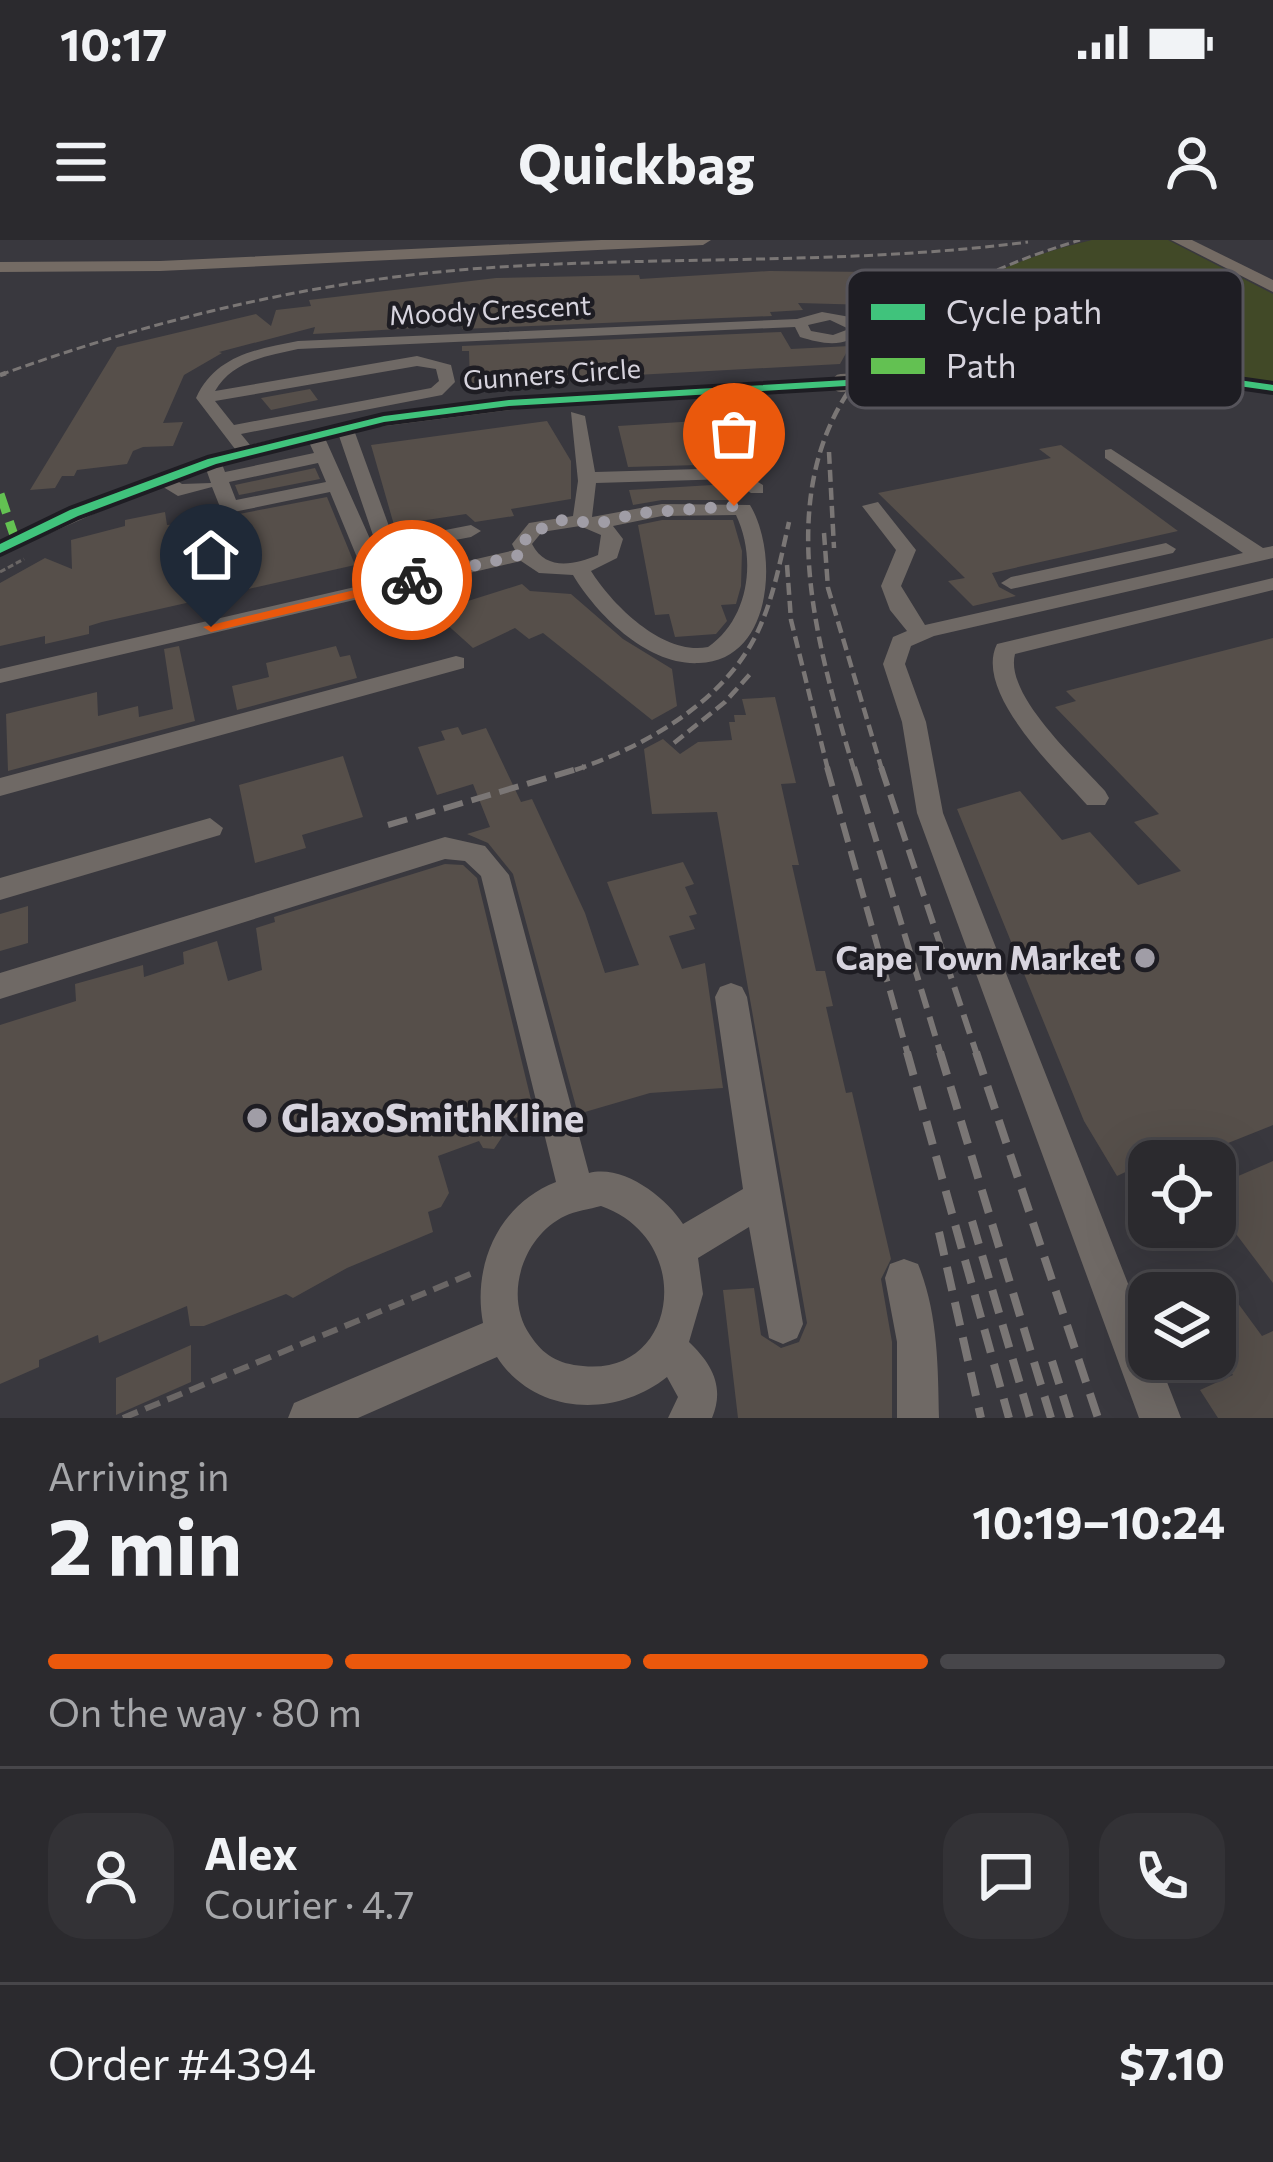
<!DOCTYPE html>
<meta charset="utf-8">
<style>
body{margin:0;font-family:Commissioner,sans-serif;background:#333236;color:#f1f3f6;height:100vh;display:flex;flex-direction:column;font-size:45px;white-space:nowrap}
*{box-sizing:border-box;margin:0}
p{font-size:39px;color:#a6a7aa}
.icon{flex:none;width:66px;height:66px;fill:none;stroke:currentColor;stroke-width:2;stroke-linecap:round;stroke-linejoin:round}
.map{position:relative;height:1178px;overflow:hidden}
.sheet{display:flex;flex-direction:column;background:#2b2a2e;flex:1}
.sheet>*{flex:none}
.fabs{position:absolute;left:1128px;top:900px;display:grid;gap:24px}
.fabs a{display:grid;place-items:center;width:108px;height:108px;border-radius:24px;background:#2b2a2e;box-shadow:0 12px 48px #0002,0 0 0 3px #47464a;font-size:60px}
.pin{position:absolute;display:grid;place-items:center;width:102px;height:102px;color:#fff;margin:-123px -51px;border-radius:50% 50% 50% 0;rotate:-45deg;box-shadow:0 0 12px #0007}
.pin .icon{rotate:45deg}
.courier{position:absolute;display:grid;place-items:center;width:120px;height:120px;margin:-60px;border:9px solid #ea580c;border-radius:50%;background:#fff;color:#222;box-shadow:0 3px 15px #0007}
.headline em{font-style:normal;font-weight:700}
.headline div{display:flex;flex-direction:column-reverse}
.headline{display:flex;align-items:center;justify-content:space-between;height:204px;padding:0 48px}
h1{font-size:78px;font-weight:700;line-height:90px}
.bar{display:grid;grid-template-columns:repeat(4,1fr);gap:18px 12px;align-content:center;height:144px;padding:0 48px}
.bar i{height:15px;border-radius:9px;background:#47464a}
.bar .selected{background:#ea580c}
.bar p{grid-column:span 4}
.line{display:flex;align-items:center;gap:30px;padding:0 48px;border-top:3px solid #47464a}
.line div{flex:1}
.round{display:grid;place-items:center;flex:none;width:126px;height:126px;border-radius:36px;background:#333236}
.status{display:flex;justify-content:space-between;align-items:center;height:84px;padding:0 60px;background:#2b2a2e;direction:ltr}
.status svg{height:33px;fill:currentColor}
header{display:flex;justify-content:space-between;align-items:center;height:156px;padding:0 48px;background:#2b2a2e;font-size:54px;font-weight:700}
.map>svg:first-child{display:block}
.green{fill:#414927}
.building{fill:#564f4a}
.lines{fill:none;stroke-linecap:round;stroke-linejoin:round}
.path-far1{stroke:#6a6665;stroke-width:3;stroke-dasharray:6 3;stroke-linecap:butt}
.path{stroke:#6a6665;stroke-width:6;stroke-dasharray:16 8;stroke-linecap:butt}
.minor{fill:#6f6965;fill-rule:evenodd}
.major{fill:#746b64;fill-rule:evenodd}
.rail-far3{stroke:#7a7675;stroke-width:3;stroke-dasharray:9 4.5;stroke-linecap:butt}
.rail-far2{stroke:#7a7675;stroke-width:4.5;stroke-dasharray:12 6;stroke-linecap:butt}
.rail-far1{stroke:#7a7675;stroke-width:6;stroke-dasharray:20 9;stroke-linecap:butt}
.rail{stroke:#7a7675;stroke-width:8;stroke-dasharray:24 12;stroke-linecap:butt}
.minor-bridge{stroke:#6f6965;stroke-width:18}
.quiet{stroke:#63c152;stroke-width:9;stroke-dasharray:20 9;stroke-linecap:butt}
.cycleway-casing{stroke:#1e1d23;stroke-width:8}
.cycleway{fill:#40c37c;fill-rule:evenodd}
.route{fill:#ea580c}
.done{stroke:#a09da6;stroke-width:12;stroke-dasharray:0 21.6}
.poi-dot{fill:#a09da6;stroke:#1e1d23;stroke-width:4.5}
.labels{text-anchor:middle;stroke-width:9;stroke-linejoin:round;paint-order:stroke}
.far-street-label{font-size:27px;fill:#d7d4de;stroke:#1e1d23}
.poi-label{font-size:33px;font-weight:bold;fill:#d7d4de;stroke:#1e1d23;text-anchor:end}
.near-poi-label{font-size:39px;font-weight:bold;fill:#d7d4de;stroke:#1e1d23;text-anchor:start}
.key{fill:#1e1d23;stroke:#56545b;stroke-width:3}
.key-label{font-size:33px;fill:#d7d4de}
</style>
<div class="status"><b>10:17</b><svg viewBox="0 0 49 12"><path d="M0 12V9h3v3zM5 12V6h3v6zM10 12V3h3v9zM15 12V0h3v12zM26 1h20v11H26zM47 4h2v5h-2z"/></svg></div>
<header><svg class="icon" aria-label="menu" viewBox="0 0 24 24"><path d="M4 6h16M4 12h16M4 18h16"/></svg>Quickbag<svg class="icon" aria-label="person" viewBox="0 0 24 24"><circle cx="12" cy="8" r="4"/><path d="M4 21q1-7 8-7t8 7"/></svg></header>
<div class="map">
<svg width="1273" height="1178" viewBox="0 0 1273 1178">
<rect width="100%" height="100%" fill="#39383e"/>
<path class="green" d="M1092,0h76l105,54v88c-134,-21 -262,-14 -396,-7l4,-6 -9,-4c54,-70 136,-105 220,-125z"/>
<g class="building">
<polygon points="769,31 874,32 870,65 798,63 803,70 770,72 772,76 462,89 461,79 421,81 416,88 313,94 315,87 219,112 222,113 184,135 163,183 183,182 173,206 143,207 133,211 127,224 77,230 74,236 62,236 55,248 30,250 117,107 256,74 271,86 276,70 311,66 309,60 496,38 639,35 640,39"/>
<polygon points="781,92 791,109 850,106 840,124 470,144 469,111 462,111 462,106"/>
<polygon points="310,149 318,160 271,170 261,158"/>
<polygon points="745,178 769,230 764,232 752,233 734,224 628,227 618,186"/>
<polygon points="547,181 571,221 571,259 511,269 514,276 475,282 466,274 394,285 371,205"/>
<polygon points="1061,205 1178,291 992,333 999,347 1016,356 973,366 948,341 965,338 878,253 1051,218 1039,209"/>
<polygon points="315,228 320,239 239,255 235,245"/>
<polygon points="729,244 736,249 729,249 733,260 662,260 633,265 629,250"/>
<polygon points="327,257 355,325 102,382 89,386 89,394 45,404 45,396 0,406 0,343 45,318 72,329 71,300 125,286 125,280 165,272 167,285 192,283"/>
<polygon points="662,280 733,280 742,311 741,346 736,364 721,365 727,381 716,394 675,397 669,374 655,375 638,285"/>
<polygon points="522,344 530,351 571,354 623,399 672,429 677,466 652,480 543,393 529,399 515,388 473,408 433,372"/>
<polygon points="1273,398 1273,885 1183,921 1149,921 1117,936 1084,881 957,569 1020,551 1062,600 1090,592 1138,645 1181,631 1134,582 1159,574 1055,467 1076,461 1066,451"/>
<polygon points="179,406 195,481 8,531 6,474 97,452 98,476 138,466 139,477 173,469 164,409"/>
<polygon points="336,406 340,417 350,415 357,438 237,470 232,446 269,437 266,423"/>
<polygon points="775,457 796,543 781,544 799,625 792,625 816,731 825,731 833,766 826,767 846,853 852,852 891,1019 881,1039 892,1102 892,1178 738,1178 723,1050 754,1048 761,1095 781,1108 799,1102 807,1083 717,572 652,574 644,509 663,499 680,514 698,502 732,500 729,482 735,482 734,475 746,475 742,459"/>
<polygon points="458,487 462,495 486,488 521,562 532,559 585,673 605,733 639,725 607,642 683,622 694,644 685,647 697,674 689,676 695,689 669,696 682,729 705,723 723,848 650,853 578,874 513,634 488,603 467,594 490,587 473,544 437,555 418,507 445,500 441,491"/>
<polygon points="343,516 363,577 302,595 306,608 255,623 239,545"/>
<polygon points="445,624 463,625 477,638 534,872 498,883 502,897 494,909 483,908 479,901 438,916 449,953 441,967 428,972 433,992 347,1028 293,1058 286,1054 204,1086 190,1086 187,1066 99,1103 98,1095 39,1120 39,1127 0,1144 0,785 76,761 75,744 143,725 144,737 184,724 183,712 217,701 228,741 262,730 256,688 275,682 274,677"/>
<polygon points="28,666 28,703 0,711 0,674"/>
<polygon points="1273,921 1273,1043 1215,966 1215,946"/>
<polygon points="1229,1051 1262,1096 1273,1091 1273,1178 1218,1178 1200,1150 1233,1135 1215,1108 1215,1057"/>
<polygon points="191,1105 191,1142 116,1175 116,1138"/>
</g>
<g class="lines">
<polyline class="path-far1" points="0,332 24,319"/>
<polyline class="path" points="123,1178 473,1033"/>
<g class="minor">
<path d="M822,72l28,5 14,12c-18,20 -41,15 -64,8l-5,-10 -497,22c-32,7 -66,12 -83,42l202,-35 34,9 4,17 -13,13 -201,39 9,11 137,-31 113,-15 347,-19v6l-6,2 -285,16 -202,26 40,110 77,-15 10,6 -10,6 -73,14 9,24 108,-25 -3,-6 17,-21 44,-7 5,-35 -7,-69 14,4 10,56 139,-4 29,17v8h-12l-21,-14 -134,4 -4,34 70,-13 88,1c29,48 23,156 -51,158 -51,3 -102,-48 -126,-88l-34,-2 -18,-12 -521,122v-14l368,-85 -38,-92 -101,21 -9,-6 -8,-20 -34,9 -18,-11 -160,70v-14c76,-36 154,-68 235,-92l-39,-51c19,-42 60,-49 102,-57l499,-22zM830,80l19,9 -16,6 -22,-4 -3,-6zM417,126l19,3 3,12 -8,7 -197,37 -19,-24zM338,193l50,146 -64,-143zM308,200l6,13 -89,19 -3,-8zM318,223l8,19 -90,18 -7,-18zM206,229l5,14 -29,1 -6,-4zM736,275c21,44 13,104 -28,132 -44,9 -95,-41 -117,-76l26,-13 6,-19 -10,-13 49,-10zM580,286l21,9 -3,20c-24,10 -52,16 -66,-11l10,-12z"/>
<path d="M1030,129c82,-2 162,2 243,14v10l-146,-15 -245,8 -8,-5 8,-5z"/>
<polygon points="1111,209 1263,308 1273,306 1273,318 934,396 911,406 905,424 926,482 943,573 1149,1097 1149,1119 1158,1119 1181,1178 1139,1178 917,573 902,482 883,424 893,397 907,391 890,370 881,346 896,310 862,266 878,262 916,310 901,346 925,385 1243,313 1105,218 1105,210"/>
<polygon points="1166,303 1176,309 1173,313 1011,349 1001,343 1011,337"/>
<path d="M1273,338v12l-258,64c-11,41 64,108 90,137l4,7 -4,7h-18c-31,-35 -114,-113 -90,-161z"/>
<polygon points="456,416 464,418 464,428 0,556 0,538"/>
<polygon points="210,578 223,588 220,595 0,660 0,638"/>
<path d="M445,597l40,9 24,29 80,298c34,-9 77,24 94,51l60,-35 -28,-192 5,-10 11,-4 11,4 5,10 56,327 -6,14 -14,6 -14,-6 -20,-111 -51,31 5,36 -14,48c23,22 36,45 23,76h-44l10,-21 -11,-20c-51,41 -132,39 -170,-20l-139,61h-70l6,-15 189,-80c-11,-58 16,-119 73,-141l-75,-306 -16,-15 -20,-2 -445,140v-26zM601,966c95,33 78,170 -18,160 -25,-2 -40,-11 -53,-31 -27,-39 -7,-99 35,-119 10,-5 25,-7 36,-10z"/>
<path d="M904,1019l14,5c20,49 20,102 21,154h-42v-76l-12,-64 5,-14z"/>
</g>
<g class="major">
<polygon points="601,0 711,0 703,5 160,31 0,32 0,22 160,21"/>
<polygon points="1171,0 1192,0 1273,40 1273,52"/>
</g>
<g class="rail-far3">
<path d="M0,135c152,-55 309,-93 471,-106 186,-14 372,-3 557,-27"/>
<path d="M860,136c63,-78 126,-107 220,-136"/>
</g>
<g class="rail-far2">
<polyline points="0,135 6,133"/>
<polyline points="829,212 834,308"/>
<polyline points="824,293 828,348 882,530"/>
<polyline points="787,325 791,380 828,530"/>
<polyline points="674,503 725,462 752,432"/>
<path d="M575,530c68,-23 144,-65 179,-131 19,-36 26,-78 35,-117"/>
<path d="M854,530c-37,-125 -85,-282 8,-397"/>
</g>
<g class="rail-far1">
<polyline points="827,527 908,815"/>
<polyline points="854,527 941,815"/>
<polyline points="881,527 977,815"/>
<polyline points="388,585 584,527"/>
</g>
<g class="rail">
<polyline points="907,812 1009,1178"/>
<polyline points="940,812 1051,1178"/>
<polyline points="976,812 1098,1178"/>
<polyline points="972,981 1030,1178"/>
<polyline points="939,992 981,1178"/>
<polyline points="1052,1121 1070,1178"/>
</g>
<polyline class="minor-bridge" points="841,143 882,141"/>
<polyline class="quiet" points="0,254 16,301"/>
<defs>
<polygon id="cycleway" points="1083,126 1168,130 1273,145 1273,151 1168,136 1083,132 509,166 384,182 216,224 78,276 0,313 0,304 70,270 208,219 384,176 509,160"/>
</defs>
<use href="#cycleway" class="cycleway-casing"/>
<use href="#cycleway" class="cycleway"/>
</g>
<polygon class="route" points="412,336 417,337 417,343 211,392 203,387"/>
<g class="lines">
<polyline class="done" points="412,340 524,314 526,295 565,279 596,284 639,273 734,266"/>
</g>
<g class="poi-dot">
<circle cx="1145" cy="718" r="12"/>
<circle cx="257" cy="878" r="12"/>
</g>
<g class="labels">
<g class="far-street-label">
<text transform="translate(490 71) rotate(-3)" y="9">Moody Crescent</text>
<text transform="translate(552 135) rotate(-4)" y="9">Gunners Circle</text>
</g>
<g class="poi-label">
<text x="1121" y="730">Cape Town Market</text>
</g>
<g class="near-poi-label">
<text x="281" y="892">GlaxoSmithKline</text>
</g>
</g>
<rect x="847" y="30" width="396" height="138" rx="18" class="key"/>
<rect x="871" y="64" width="54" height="16" fill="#40c37c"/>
<rect x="871" y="118" width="54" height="16" fill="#63c152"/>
<g class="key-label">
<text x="946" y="84">Cycle path</text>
<text x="946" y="138">Path</text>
</g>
</svg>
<div class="fabs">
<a><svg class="icon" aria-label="locate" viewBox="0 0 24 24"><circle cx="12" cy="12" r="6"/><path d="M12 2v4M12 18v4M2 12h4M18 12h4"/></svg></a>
<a><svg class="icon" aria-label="layers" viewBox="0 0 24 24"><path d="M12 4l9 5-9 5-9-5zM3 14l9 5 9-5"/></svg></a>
</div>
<div class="pin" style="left:734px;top:266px;background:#ea580c"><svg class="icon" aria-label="bag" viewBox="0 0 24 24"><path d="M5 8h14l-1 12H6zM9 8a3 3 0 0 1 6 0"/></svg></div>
<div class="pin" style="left:211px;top:387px;background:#1f2937"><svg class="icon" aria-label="home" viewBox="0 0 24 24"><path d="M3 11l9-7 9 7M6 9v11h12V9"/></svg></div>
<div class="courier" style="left:412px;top:340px"><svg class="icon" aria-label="bike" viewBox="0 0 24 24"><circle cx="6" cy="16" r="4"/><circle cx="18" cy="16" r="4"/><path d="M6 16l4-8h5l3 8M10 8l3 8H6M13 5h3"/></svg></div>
</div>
<section class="sheet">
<div class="headline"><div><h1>2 min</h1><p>Arriving in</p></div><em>10:19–10:24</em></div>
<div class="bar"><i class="selected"></i><i class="selected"></i><i class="selected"></i><i></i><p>On the way · 80 m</p></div>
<div class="line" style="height:216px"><a class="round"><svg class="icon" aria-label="person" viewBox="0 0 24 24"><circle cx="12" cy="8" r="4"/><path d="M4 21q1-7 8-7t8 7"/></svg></a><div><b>Alex</b><p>Courier · 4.7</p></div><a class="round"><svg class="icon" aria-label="chat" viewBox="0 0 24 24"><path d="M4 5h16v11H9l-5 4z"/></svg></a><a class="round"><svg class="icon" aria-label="phone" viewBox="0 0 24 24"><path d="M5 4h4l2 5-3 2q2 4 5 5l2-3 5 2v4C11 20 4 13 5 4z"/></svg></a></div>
<div class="line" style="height:156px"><div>Order #4394</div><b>$7.10</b></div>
</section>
